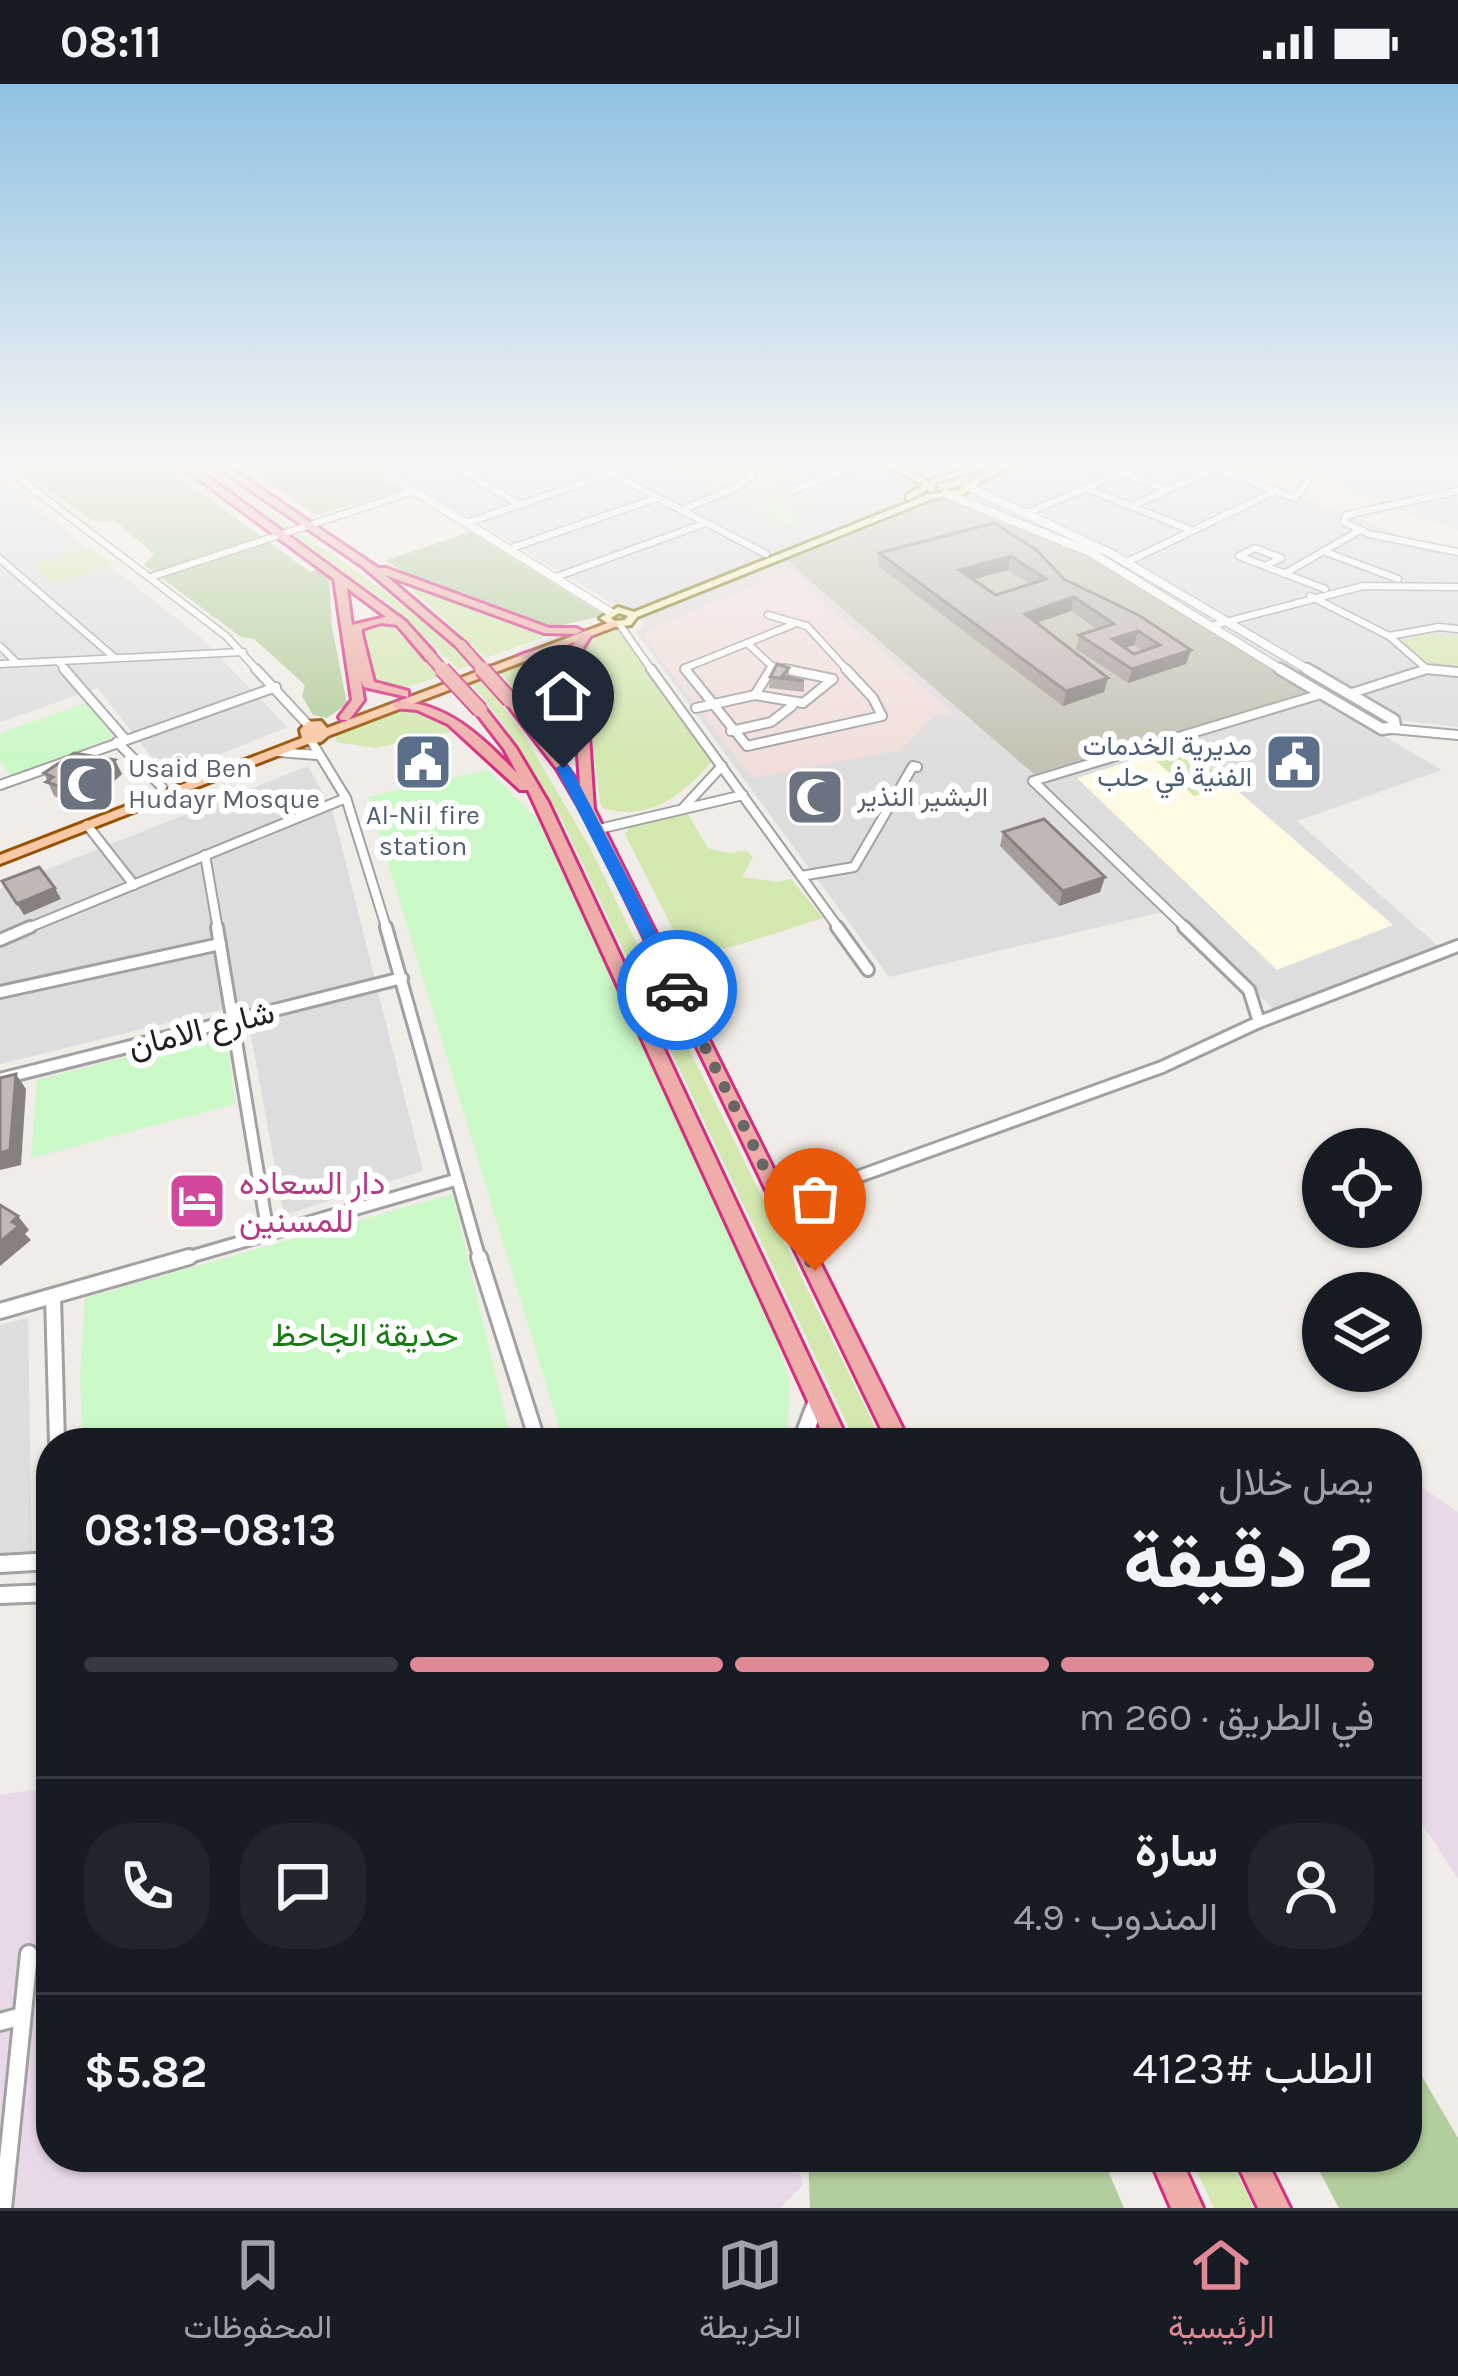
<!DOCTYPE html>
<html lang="ar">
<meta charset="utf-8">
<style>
body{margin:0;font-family:Karla,Vazirmatn,sans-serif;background:#20242c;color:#f1f3f6;direction:rtl;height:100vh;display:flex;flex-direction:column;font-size:45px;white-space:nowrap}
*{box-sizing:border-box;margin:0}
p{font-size:39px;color:#9ea1a6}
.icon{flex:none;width:66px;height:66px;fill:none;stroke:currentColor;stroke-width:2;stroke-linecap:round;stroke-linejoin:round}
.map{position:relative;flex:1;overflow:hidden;direction:ltr}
.sheet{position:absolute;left:36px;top:1344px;width:1386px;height:744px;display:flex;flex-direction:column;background:#171b24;border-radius:48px;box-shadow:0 3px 9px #0004;direction:rtl}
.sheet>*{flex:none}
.controls{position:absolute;left:1302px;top:1044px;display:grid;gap:24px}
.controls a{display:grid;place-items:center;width:120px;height:120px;border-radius:50%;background:#171b24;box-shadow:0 3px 9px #0004;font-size:60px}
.pin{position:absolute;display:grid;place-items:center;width:102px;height:102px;color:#fff;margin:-123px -51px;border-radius:50% 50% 50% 0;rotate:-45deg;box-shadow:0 0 12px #0007}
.pin .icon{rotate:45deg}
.courier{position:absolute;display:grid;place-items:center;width:120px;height:120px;margin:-60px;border:9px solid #1a73e8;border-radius:50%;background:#fff;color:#222;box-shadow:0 3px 15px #0007}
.headline em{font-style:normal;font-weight:700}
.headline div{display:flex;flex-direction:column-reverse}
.headline{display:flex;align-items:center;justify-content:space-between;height:204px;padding:0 48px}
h1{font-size:78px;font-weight:700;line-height:90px}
.bar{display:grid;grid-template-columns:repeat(4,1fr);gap:18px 12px;align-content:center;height:144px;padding:0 48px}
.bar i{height:15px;border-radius:9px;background:#363941}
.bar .active{background:#df8997}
.bar p{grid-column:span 4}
.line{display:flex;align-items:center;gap:30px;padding:0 48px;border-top:3px solid #363941}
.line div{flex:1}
.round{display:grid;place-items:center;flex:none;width:126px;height:126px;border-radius:48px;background:#20242c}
.status{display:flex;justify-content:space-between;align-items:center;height:84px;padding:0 60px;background:#171b24;direction:ltr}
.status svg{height:33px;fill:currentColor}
.dock{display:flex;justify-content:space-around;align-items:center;height:168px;border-top:3px solid #363941;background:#171b24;font-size:33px;color:#9ea1a6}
.dock a{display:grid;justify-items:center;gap:6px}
.dock .active{color:#df8997}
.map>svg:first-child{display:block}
.residential{fill:#dedddd}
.industrial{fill:#e9d9e8}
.education{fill:#fefae3}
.military{fill:#f1dedb}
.construction{fill:#c5c2b3}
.grass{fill:#d3e8af}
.forest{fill:#b3ce9d}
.park{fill:#caf8c7}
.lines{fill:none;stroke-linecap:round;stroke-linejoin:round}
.minor-far4-casing{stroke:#a1a1a1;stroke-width:9}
.minor-far3-casing{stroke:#a1a1a1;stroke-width:12}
.minor-far2-casing{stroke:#a1a1a1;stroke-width:16}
.minor-far1-casing{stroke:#a1a1a1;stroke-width:20}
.minor-casing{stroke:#a1a1a1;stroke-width:22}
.tertiary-far2-casing{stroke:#a1a1a1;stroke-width:10}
.tertiary-far1-casing{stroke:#a1a1a1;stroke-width:15}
.tertiary-casing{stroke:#a1a1a1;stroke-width:22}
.secondary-casing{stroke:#767209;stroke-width:6}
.primary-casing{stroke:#975205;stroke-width:6}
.trunk-casing{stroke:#d52d7f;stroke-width:6}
.minor-far4{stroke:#fff;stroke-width:6}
.minor-far3{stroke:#fff;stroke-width:8}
.minor-far2{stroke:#fff;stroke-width:10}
.minor-far1{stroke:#fff;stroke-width:14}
.minor{stroke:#fff;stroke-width:16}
.tertiary-far2{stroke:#fff;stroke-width:8}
.tertiary-far1{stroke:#fff;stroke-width:10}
.tertiary{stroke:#fff;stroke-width:16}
.secondary{fill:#f8f2be;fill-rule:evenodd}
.primary{fill:#f9c8a4;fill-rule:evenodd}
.trunk{fill:#eeada8;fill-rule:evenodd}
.trunk-bridge-far1-casing{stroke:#d52d7f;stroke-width:14;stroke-linecap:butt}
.trunk-bridge-casing{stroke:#d52d7f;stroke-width:18;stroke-linecap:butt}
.trunk-bridge-far1{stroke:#eeada8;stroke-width:10}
.trunk-bridge{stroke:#eeada8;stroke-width:14}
.wall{fill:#a69d9b;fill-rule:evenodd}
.shaded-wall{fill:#87807e}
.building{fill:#c1b7b4;stroke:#87807e;stroke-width:3;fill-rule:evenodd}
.route{fill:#1a73e8}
.done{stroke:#696766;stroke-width:12;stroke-dasharray:0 21.6}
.labels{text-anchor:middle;stroke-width:12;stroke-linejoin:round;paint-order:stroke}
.far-service-label{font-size:27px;fill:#4e5e75;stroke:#fff;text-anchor:end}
.far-worship-label{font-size:27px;fill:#5b616d;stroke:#fff;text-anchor:start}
.street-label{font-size:33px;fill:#202020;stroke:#fff}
.hotel-label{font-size:33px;fill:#b23c85;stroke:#fff;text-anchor:start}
.park-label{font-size:33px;fill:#167d10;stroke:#fff}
</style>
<div class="status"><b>08:11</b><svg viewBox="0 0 49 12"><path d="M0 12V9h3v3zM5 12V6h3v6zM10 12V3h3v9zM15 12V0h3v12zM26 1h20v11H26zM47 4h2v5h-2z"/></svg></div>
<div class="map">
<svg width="1458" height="2124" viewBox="0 0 1458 2124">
<rect width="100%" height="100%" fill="#f0ece7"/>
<g class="residential">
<polygon points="383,382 1215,382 1458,472 1458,643 1346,630 1442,686 1297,737 1446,869 1279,930 1167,827 889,893 636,548 645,539"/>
<polygon points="1301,382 1458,382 1458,446 1419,434"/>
<polygon points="0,395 200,553 288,643 166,692 98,604 0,638"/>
<polygon points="308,682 333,728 423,1087 284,1131 245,920 0,980 0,804"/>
<polygon points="28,1234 32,1473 0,1475 0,1241"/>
</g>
<g class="industrial">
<polygon points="1407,1393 1458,1428 1458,1794 1407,1717"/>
<polygon points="51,1703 51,2073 794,2073 803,2101 780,2124 0,2124 0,1711"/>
</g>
<polygon class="education" points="1184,660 1232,702 1393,841 1277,886 1077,694"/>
<polygon class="military" points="786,488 953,628 933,632 900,666 752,694 645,555 644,548"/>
<polygon class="construction" points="938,417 955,417 1083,469 1311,608 1034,690 787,477"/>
<g class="grass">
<path d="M197,382h12c87,69 183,121 263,199l-14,4 -65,-62z"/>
<polygon points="91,463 114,481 53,500 33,481"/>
<polygon points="401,496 547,552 486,574"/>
<polygon points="378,540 391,542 441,592 408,603 371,599 362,548"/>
<path d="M618,545l96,130c-31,36 -63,63 -112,49l-2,-6 -18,-151 9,-12z"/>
<polygon points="1420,550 1458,552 1458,584 1428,582 1393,561"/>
<path d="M537,576l21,7 -2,30c-29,12 -38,-3 -56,-25z"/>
<polygon points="483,596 521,646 590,764 883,1359 856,1359 561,734 503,640 471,599"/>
<polygon points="410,624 431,629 452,648 375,664 336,658 336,651"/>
<polygon points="1184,660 1231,702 1232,702 1194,712 1151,672"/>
<polygon points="687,729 708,764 727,769 747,767 753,773 742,793 778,798 791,795 823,834 735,862 686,871 625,750 631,742"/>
<polygon points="1190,2073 1229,2073 1254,2124 1214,2124"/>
</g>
<g class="forest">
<polygon points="13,382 165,382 310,488 316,486 329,494 332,543 347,620 327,634 313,631 302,612 305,601 254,555 241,553 144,481 154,470 115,437 93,437"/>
<polygon points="244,382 362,382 401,406 315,431"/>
<polygon points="470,448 601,529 601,532 553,543 408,490 385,477"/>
<polygon points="1407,1967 1458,2054 1458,2124 1339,2124 1312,2073 1407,2073"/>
<polygon points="808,2073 1102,2073 1124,2124 810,2124"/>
</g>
<g class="park">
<polygon points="672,382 730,382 748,391 772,383 794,393 773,402 807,419 786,427 807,439 794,444"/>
<polygon points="85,619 116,653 11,691 0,677 0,649"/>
<polygon points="488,686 537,735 761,1209 789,1295 788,1359 564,1359 368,713"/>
<polygon points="226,947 235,1020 31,1074 37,996"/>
<polygon points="452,1110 512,1359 83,1359 80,1294 85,1214"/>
</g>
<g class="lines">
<defs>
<g id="minor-far4">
<polyline points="3,382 226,552 259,588"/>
<polyline points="454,382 520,421"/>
<polyline points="597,382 766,470"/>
<polyline points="1105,382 1168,406"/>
<polyline points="1086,404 1193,447"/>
<polyline points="793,406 855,382"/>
<polyline points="1276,407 1295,414 1318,382"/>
<polyline points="1458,407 1346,431 1344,438 1369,450 1458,468"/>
<polyline points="1131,422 1216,385"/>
<polyline points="682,426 741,401 753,391 742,382"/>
<polyline points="1025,430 1122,389"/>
<polyline points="467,439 632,382"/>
<polygon points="1255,464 1281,474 1265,482 1239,472"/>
<polyline points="509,465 657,414"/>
<polyline points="1323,467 1398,495"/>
<polyline points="0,475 115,574"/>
<polyline points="1127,478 1276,407 1210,382"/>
<polyline points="1265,482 1325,505"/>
<polyline points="1284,490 1357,448"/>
<polyline points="151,493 414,407"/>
<polyline points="556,493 706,439"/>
<polyline points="1310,512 1389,552 1439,543 1458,545"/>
<polyline points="768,531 807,542 849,588"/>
<polyline points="620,541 653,588"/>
<polyline points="1211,542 1363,502 1458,503"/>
<polyline points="1389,552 1427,585 1453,588"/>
<polyline points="747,559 772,582"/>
<polyline points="0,562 17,579"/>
<polyline points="58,577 67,588"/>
<polyline points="0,580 243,568"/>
<polyline points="688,588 685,584 792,541"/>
<polyline points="769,588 772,582 798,588"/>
<polyline points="1419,588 1427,585"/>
</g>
<g id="minor-far3">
<polyline points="64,585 125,655"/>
<polyline points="256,585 310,643"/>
<polyline points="651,585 840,846"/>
<polyline points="685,585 747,662 882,632 873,614 846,585"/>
<polyline points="1426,585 1458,588"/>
<polyline points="1349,610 1427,585"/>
<polyline points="755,611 803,619 833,595 784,585"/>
<polyline points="755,611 771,585"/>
<polyline points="696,624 755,611"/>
<polyline points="1393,645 1458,651"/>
<polyline points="731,647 771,638 792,622"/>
<polyline points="310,655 346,714 387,846"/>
<polyline points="117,658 162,703"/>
<polyline points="278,668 317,671"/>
<polyline points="0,701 276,603"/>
<polyline points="684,723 722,682"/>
<polyline points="87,741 134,801"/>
<polyline points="599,745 743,711"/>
<polyline points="205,771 218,846"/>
<polyline points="801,792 854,783 913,682 917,683"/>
<polyline points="23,846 346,714"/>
<polyline points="1188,846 1033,697 1321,610"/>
</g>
<g id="minor-far2">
<polyline points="217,843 268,1150"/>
<polyline points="386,843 480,1176"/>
<polyline points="837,843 868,886"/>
<polyline points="1184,843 1249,906 1259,938"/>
<polyline points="0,856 30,843"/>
<polyline points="0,908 220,860"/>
<polyline points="0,995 402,894"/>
<polyline points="782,1120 1162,983 1259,938 1458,862"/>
<polyline points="179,1176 455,1096"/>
</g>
<g id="minor-far1">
<polyline points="479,1173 538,1359"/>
<polyline points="53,1212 57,1359"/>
<polyline points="0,1227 189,1173"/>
</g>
<g id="minor">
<polyline points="0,1938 22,1932"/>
<polyline points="3,2124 29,1870"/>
</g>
<g id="tertiary-far2">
<polyline points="374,382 610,528"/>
<polyline points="967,402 1112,470 1312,588"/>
<polyline points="946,410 1090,468 1285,588"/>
</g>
<polyline id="tertiary-far1" points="1280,585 1382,645 1395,643 1394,636 1307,585"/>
<g id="tertiary">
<polyline points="801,1359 818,1314"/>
<polyline points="0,1480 51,1477"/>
<polyline points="0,1511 51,1509"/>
</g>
<g id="secondary">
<polygon points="888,382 899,382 928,397 979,382 990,383 936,398 934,407 927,406 910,415 907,415 907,411 923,401"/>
<path d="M1001,382h11l-29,14 -19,14 -32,5 -295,118 -6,8 -18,2 -13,-9 18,-11 16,5 293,-117 32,-5 18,-14zM619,529l9,3 -3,4 -10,1 -4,-3z"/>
</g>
<polygon id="primary" points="613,537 618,540 617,542 328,652 321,658 310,659 0,780 0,771 302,654 300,646 307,638 321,637 327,644"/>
<g id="trunk">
<path d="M181,382h12l212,155 29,32v6h-8l-29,-34 -16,-2 -19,6v5l12,48 34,9v6l-44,-10 -3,-6 3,19 -15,20h-8l-2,-3 13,-17 -18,-121zM347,504l39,29 -34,8z"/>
<polygon points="215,382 227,382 378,484 386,484 549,544 576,544 582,547 576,550 544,549 385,491 467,561 457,563 362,482"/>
<path d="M582,548l10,2 -9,14 11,161 316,634h-22l-296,-614 -35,-60 -53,-69 6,-4 36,8 16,-10 -1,-27c-13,-10 -29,-3 -42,-11 17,-9 39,-3 53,9l-1,-17zM574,612l6,89 -59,-79 27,6z"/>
<path d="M399,617c52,4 83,37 118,72l-13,-24 -30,-39 10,-3 32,41 32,54 301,641h-22l-299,-653h-8l-72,-66 -31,-14 -22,-2 -2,-3z"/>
<polygon points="1149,2073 1180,2073 1203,2124 1171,2124"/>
<polygon points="1234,2073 1265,2073 1290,2124 1258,2124"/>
</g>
</defs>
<use href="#minor-far4" class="minor-far4-casing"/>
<use href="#minor-far3" class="minor-far3-casing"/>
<use href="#minor-far2" class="minor-far2-casing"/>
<use href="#minor-far1" class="minor-far1-casing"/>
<use href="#minor" class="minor-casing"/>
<use href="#tertiary-far2" class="tertiary-far2-casing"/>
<use href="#tertiary-far1" class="tertiary-far1-casing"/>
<use href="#tertiary" class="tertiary-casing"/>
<use href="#secondary" class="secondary-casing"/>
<use href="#primary" class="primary-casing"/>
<use href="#trunk" class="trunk-casing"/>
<use href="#minor-far4" class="minor-far4"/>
<use href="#minor-far3" class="minor-far3"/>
<use href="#minor-far2" class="minor-far2"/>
<use href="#minor-far1" class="minor-far1"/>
<use href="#minor" class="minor"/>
<use href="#tertiary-far2" class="tertiary-far2"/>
<use href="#tertiary-far1" class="tertiary-far1"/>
<use href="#tertiary" class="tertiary"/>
<use href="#secondary" class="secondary"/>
<use href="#primary" class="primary"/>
<use href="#trunk" class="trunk"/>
<defs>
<g id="trunk-bridge-far1">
<polyline points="461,561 485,588"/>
<polyline points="430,572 444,588"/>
</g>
<g id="trunk-bridge">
<polyline points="442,585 480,626"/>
<polyline points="482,585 510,616"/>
</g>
</defs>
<use href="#trunk-bridge-far1" class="trunk-bridge-far1-casing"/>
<use href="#trunk-bridge" class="trunk-bridge-casing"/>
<use href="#trunk-bridge-far1" class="trunk-bridge-far1"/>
<use href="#trunk-bridge" class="trunk-bridge"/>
</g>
<g class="wall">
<path d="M1035,465l29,30 127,71 -5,14 -58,19 -52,-34 3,-14 18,-6 -26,-18 -35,12 68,69 -41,14 -185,-140 1,-13zM1008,486l22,14 -34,11 -23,-15zM1134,561l9,6 -9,3 -9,-6z"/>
<polygon points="789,584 789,593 804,597 804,608 769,604 770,593"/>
<polygon points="44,689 122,690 92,717 78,721 54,712"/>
<polygon points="1003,748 1105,793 1100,808 1059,822 1000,762"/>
</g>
<g class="shaded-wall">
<polygon points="1011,472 1008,486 957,500 959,486"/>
<polygon points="1074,513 1071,527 1022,544 1025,530"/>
<polygon points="1138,547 1134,561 1108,569 1112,555"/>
<polygon points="1191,566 1186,580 1128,599 1132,585"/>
<polygon points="1108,594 1104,608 1063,622 1066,607"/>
<polygon points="115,676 122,690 92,717 78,721 71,706"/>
<polygon points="1105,793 1100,808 1059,822 1063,807"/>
<polygon points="55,804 61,815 24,831 17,820"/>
<polygon points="16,990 26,1005 21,1081 0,1086 0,1069"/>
<polygon points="18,1132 29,1146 25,1150 31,1156 0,1182 0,1158 12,1138"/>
</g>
<g class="building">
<path d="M994,439l41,26 29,30 76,37 51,34 -59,19 -53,-34 35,-11 -40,-27 -49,17 83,64 -42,13 -187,-138zM1011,472l35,23 -50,16 -37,-25zM1138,547l22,14 -26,9 -22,-15z"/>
<polygon points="777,580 789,584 782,592 804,597 770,593"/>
<polygon points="74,669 115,676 85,702 71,706 46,698 53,693 44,689"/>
<polygon points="1044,735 1105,793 1063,807 1003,748"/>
<polygon points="39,783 55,804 17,820 2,797"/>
<polygon points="16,990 10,1066 0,1069 0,994"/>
<polygon points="0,1121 18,1132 12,1138 19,1142 0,1158"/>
</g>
<linearGradient id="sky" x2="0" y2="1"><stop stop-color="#8fc2e3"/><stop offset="0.56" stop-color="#f8f6f4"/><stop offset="1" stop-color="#f8f6f4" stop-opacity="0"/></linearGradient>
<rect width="1458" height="680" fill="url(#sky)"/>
<polygon class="route" points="563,679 571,684 686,906 684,910 669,906 556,684"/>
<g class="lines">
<polyline class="done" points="677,906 815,1187"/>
</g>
<defs>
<symbol id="civic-square" viewBox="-11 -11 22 22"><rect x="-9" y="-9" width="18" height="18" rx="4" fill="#5c6f8a" stroke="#fff"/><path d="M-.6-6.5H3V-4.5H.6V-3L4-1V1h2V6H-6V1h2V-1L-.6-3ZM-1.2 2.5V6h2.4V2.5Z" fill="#fff"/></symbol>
<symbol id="mosque-square" viewBox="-11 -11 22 22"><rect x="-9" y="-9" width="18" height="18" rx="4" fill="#6b7280" stroke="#fff"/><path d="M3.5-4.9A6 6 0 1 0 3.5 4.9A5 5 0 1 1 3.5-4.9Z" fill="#fff"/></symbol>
<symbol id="hotel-square" viewBox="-11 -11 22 22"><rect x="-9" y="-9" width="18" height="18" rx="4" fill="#d1479c" stroke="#fff"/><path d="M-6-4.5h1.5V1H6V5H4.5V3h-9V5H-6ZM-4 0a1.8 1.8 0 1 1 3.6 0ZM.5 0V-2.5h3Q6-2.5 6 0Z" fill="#fff"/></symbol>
</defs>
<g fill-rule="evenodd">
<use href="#civic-square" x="390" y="645" width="66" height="66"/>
<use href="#civic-square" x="1261" y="645" width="66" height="66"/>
<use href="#mosque-square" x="53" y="667" width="66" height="66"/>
<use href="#mosque-square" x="782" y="680" width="66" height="66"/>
<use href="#hotel-square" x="164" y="1084" width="66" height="66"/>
</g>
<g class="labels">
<g class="far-service-label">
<text x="1252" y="671">مديرية الخدمات<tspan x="1252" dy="31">الفنية في حلب</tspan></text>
<text x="423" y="740" text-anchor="middle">Al-Nil fire<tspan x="423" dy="31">station</tspan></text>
</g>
<g class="far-worship-label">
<text x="128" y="693">Usaid Ben<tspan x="128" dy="31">Hudayr Mosque</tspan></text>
<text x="857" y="722">البشير النذير</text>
</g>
<g class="street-label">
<text transform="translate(201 944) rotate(-14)" y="12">شارع الامان</text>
</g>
<g class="hotel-label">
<text x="239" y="1110">دار السعاده<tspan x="239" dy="38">للمسنين</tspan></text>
</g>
<g class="park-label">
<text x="365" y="1262">حديقة الجاحظ</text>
</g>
</g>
</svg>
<div class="controls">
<a><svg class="icon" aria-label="locate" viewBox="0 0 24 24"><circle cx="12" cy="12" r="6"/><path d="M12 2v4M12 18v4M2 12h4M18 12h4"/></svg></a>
<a><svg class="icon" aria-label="layers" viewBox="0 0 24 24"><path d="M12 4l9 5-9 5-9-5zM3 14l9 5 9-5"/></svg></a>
</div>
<div class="pin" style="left:815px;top:1187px;background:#ea580c"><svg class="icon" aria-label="bag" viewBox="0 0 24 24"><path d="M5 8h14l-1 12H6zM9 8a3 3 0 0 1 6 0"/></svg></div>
<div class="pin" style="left:563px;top:684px;background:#1f2937"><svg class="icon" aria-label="home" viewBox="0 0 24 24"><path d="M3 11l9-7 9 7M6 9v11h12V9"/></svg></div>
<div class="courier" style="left:677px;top:906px"><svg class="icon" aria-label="car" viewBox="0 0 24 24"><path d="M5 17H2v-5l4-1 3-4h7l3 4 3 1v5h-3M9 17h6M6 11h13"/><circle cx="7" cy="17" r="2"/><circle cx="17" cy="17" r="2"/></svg></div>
<section class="sheet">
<div class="headline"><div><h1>2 دقيقة</h1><p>يصل خلال</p></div><em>08:13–08:18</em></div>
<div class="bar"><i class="active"></i><i class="active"></i><i class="active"></i><i></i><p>في الطريق · 260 m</p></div>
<div class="line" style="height:216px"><a class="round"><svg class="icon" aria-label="person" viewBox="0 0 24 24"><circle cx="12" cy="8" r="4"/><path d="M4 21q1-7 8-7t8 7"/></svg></a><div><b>سارة</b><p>المندوب · 4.9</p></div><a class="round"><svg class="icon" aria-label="chat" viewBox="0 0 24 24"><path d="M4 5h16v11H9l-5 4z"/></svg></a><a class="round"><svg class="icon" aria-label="phone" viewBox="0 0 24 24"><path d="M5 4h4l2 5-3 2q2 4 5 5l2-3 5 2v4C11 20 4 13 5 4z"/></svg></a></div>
<div class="line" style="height:156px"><div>الطلب #4123</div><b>$5.82</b></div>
</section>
</div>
<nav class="dock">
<a class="active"><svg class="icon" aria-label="home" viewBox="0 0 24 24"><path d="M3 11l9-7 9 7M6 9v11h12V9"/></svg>الرئيسية</a>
<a><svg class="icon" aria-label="map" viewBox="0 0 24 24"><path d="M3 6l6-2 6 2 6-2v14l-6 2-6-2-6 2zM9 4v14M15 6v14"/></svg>الخريطة</a>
<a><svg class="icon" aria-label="saved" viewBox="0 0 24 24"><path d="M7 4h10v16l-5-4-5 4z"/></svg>المحفوظات</a>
</nav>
